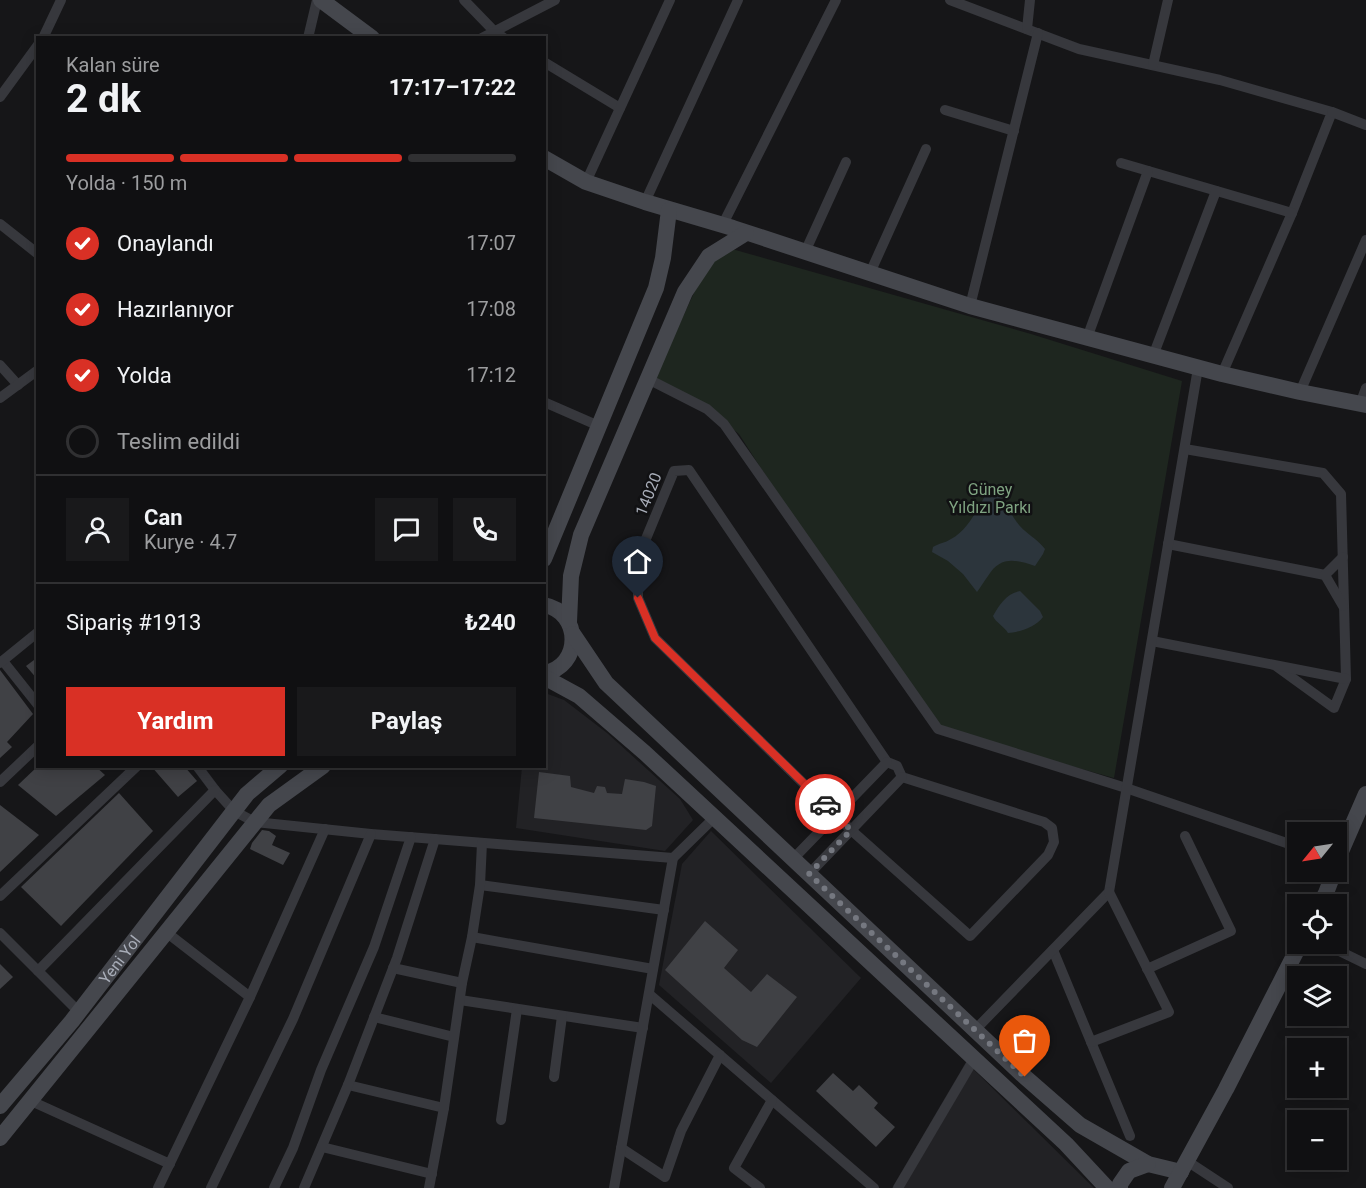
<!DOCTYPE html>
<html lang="tr">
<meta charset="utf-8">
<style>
body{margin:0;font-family:Roboto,sans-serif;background:#19191b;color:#f1f3f6;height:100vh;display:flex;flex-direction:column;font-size:22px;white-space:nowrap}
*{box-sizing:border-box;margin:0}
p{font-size:20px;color:#9c9d9f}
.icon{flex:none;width:33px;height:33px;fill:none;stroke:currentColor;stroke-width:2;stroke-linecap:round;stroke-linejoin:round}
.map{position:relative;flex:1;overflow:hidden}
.side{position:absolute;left:36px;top:36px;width:510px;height:732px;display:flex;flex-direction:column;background:#101012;border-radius:0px;box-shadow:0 3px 15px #0003,0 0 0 2px #303032}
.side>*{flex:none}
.needle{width:39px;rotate:240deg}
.tools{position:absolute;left:1287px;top:822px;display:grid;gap:12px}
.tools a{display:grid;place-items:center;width:60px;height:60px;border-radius:0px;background:#101012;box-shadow:0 3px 15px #0003,0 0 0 2px #303032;font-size:30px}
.pin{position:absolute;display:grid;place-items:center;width:51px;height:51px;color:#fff;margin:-62px -26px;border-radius:50% 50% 50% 0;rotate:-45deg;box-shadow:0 0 6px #0007}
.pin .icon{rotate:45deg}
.courier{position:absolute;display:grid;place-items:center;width:60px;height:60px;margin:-30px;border:4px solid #d93025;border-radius:50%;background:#fff;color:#222;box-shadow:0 2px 8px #0007}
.head em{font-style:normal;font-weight:700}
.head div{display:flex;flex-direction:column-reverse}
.head{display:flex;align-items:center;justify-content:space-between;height:102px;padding:0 30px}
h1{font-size:39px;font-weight:700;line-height:45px}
.bar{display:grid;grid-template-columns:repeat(4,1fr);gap:9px 6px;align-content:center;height:72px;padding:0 30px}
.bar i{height:8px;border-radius:4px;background:#303032}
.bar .active{background:#d93025}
.bar p{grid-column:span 4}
.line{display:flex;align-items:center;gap:15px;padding:0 30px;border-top:2px solid #303032}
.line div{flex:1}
.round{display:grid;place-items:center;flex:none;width:63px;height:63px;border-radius:0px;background:#19191b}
ol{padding:0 30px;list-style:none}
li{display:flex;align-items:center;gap:18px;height:66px}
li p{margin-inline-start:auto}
li .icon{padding:6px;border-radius:50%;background:#d93025;color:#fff;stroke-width:4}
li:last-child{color:#9c9d9f}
li i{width:33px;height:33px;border:3px solid #303032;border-radius:50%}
.button{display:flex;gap:12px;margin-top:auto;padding:12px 30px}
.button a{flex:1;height:69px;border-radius:0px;background:#d93025;color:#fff;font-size:24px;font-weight:700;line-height:69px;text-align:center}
.button a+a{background:#19191b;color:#f1f3f6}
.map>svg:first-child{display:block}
.built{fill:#222225}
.green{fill:#1e261f}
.water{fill:#2c353c}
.building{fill:#404145}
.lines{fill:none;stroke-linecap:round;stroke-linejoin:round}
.street{stroke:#37383d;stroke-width:10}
.secondary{stroke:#45474d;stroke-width:16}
.done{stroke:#757880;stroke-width:6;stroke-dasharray:0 10.8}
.route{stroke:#d93025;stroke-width:8}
.labels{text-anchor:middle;stroke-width:5;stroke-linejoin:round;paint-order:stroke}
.park-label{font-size:16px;fill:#7fa381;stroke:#111113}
.street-label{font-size:16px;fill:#a8adb8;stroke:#111113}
</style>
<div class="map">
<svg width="1366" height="1188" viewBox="0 0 1366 1188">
<rect width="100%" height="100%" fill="#161618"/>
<g class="built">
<polygon points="545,693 564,700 607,733 680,799 693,820 665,851 516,828 522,767 544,766"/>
<polygon points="711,831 861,978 771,1083 659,985 682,864"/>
<polygon points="966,1062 1094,1188 892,1188"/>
</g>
<polygon class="green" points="732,249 1031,334 1182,381 1114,778 938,729 832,579 739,434 702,404 648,379 680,323 707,265"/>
<g class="water">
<path d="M991,495l9,1c8,9 10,17 16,25 8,12 21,17 29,28l-2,5 -8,12c-20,-7 -35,-10 -47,10 -4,5 -7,11 -11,16l-14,-18 -15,-13 -16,-9 1,-5c6,-4 12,-4 18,-8 16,-8 26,-29 34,-43z"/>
<path d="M1020,591l20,20 3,6c-7,10 -23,15 -35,16 -4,-7 -12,-10 -15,-17 6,-11 14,-23 27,-25z"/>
</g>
<g class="building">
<polygon points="38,657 38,680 26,666"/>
<polygon points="0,670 33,714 7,742 12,747 0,758"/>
<polygon points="38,766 95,766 105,775 56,816 18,785"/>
<polygon points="151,766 184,766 197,781 178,797"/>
<polygon points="539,772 570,776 571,787 594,793 597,786 605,787 607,793 622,794 625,779 644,782 656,786 652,826 646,830 534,818"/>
<polygon points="119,793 153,831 61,926 21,887"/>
<polygon points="0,805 39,835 0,872"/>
<polygon points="262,830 269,831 276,836 272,845 290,853 283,865 250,849 252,843"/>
<polygon points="705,921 738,950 724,968 751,992 767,974 797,997 757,1047 742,1040 665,970"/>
<polygon points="0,964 13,977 0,989"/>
<polygon points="833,1073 853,1091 859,1085 878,1103 874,1108 895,1127 876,1147 816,1091"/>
</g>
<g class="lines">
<g class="street">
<polyline points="464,0 494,31 504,38"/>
<polyline points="950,0 1079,49 1220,80 1332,112 1292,213 1222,374"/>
<polyline points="1027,29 1030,0"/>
<polyline points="45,38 44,36 61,0"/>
<polyline points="308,38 317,0"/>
<polyline points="482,38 555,0"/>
<polyline points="544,62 620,108"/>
<polyline points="1153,65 1168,0"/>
<polyline points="0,97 38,45"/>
<polyline points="945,110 1014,131"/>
<polyline points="1332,112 1366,125"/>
<polyline points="1121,163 1292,213"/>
<polyline points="586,182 670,0"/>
<polyline points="645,202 738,0"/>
<polyline points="0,224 38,254"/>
<polyline points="722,226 836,0"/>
<polyline points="805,252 846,162"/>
<polyline points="870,273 926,149"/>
<polyline points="970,306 1038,33"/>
<polyline points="1087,338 1148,171"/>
<polyline points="1153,356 1216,191"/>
<polyline points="0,365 18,385"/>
<polyline points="648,379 707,409 724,424 938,729 1126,788 1298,847"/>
<polyline points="1300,392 1366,240"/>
<polyline points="0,398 38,370"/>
<polyline points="544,402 599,426"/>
<polyline points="1360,404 1366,388"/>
<polyline points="1185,449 1323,473 1341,494 1346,679 1334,708 1276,666"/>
<polyline points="1168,544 1325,575"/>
<polyline points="1343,606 1325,575 1343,557"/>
<polyline points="1152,641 1346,679"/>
<polyline points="3,661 38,705"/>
<polyline points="0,663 38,632"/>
<polyline points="887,762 689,470 674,471 638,558 638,598 655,638 851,830 970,936 1048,855 1054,842 1052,828 1044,822 902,777"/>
<polyline points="887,762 897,766 902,777"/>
<polyline points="197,766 215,790 234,811 255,822 371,834 673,858"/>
<polyline points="0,782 38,746"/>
<polyline points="793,859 887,762"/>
<polyline points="809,874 902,777"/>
<polyline points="480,885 664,910"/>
<polyline points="0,896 137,766"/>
<polyline points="166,932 250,997"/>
<polyline points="0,933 79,1012"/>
<polyline points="472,937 653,969"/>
<polyline points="1325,944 1366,964"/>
<polyline points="1053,950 1130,1136"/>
<polyline points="393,968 462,983"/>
<polyline points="1147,969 1231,931 1185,836"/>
<polyline points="38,971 215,790"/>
<polyline points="649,994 874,1188"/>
<polyline points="460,1000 643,1028"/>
<polyline points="374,1017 454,1037"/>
<polyline points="975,1030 1109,892 1198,368"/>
<polyline points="1091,1042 1169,1012 1109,892"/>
<polyline points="554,1077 562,1016"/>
<polyline points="348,1085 444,1108"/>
<polyline points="31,1101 170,1164"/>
<polyline points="501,1120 517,1009"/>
<polyline points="322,1147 432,1174"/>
<polyline points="621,1148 665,1177 681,1131 720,1055"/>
<polyline points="1187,1161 1228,1188"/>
<polyline points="158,1188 250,997 325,829"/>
<polyline points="211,1188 293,1019 371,834"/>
<polyline points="274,1188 293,1148 321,1070 374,947 411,837"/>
<polyline points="304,1188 348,1085 397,958 435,839"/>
<polyline points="429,1188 444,1108 462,983 472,937 480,885 482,843"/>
<polyline points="614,1188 673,858 714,818"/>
<polyline points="760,1188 734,1168 772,1100"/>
<polyline points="898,1188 974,1059"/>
</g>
<g class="secondary">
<polyline points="321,0 372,38"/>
<polyline points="544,158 586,182 645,202 733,228 970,306 1222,374 1300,392 1366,405"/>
<polyline points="544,559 656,288 663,258 669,210"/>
<path d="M544,605c38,7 38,62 0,68"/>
<polyline points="569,622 571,576 581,535 685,292 709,256 746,233"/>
<polyline points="573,634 606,683 1025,1077 1080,1125 1148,1164 1181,1172"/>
<polyline points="544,677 579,696 645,753 1066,1144 1107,1188"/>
<polyline points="1336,863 1366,794"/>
<polyline points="1320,904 1326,893 1334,872"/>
<path id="s1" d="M0,1106l72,-85 175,-227 33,-28"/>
<polyline points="0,1138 269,805 323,766"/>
<polyline points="1120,1188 1120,1184 1129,1171 1148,1164"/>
<polyline points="1172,1188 1226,1089 1300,944"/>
</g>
</g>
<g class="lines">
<polyline class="done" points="825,804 851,830 809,874 1025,1077"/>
<polyline class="route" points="638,598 655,638 825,804"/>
</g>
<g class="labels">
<g class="park-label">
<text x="990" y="495">Güney<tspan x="990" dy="18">Yıldızı Parkı</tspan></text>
</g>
<g class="street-label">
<text transform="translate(648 494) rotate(-68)" y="6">14020</text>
<text dy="6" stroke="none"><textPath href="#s1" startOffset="189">Yeni Yol</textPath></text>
</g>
</g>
</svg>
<div class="tools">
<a><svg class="needle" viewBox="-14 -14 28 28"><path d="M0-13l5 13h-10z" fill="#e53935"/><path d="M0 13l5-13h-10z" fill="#9c9d9f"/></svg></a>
<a><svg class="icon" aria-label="locate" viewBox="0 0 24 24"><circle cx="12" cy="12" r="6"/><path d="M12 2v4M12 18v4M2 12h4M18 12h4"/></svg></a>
<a><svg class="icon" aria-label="layers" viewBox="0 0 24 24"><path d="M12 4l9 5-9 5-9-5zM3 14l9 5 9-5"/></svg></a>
<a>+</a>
<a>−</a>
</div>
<div class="pin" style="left:1025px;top:1077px;background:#ea580c"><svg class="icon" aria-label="bag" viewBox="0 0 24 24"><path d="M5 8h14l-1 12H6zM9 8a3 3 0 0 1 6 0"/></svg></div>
<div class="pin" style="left:638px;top:598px;background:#1f2937"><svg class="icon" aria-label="home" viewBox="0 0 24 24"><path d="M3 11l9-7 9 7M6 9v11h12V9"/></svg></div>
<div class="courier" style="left:825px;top:804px"><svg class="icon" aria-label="car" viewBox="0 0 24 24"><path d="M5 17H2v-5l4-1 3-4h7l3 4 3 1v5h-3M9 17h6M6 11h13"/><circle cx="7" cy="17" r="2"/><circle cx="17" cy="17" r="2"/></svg></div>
<section class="side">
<div class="head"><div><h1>2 dk</h1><p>Kalan süre</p></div><em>17:17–17:22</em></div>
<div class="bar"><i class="active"></i><i class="active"></i><i class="active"></i><i></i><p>Yolda · 150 m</p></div>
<ol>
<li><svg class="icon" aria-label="check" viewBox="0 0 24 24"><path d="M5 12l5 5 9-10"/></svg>Onaylandı<p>17:07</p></li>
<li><svg class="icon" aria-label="check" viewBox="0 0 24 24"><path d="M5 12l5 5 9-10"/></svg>Hazırlanıyor<p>17:08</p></li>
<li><svg class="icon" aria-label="check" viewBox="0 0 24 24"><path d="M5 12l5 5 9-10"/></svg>Yolda<p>17:12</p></li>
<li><i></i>Teslim edildi</li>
</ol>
<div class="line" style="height:108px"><a class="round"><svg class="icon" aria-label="person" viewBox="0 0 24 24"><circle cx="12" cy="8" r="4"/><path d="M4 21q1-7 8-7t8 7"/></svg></a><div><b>Can</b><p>Kurye · 4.7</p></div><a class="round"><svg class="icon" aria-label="chat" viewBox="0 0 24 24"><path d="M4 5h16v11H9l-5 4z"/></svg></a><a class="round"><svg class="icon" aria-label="phone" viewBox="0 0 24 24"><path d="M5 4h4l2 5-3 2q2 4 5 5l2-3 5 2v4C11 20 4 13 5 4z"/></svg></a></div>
<div class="line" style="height:78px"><div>Sipariş #1913</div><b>₺240</b></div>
<div class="button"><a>Yardım</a><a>Paylaş</a></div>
</section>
</div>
